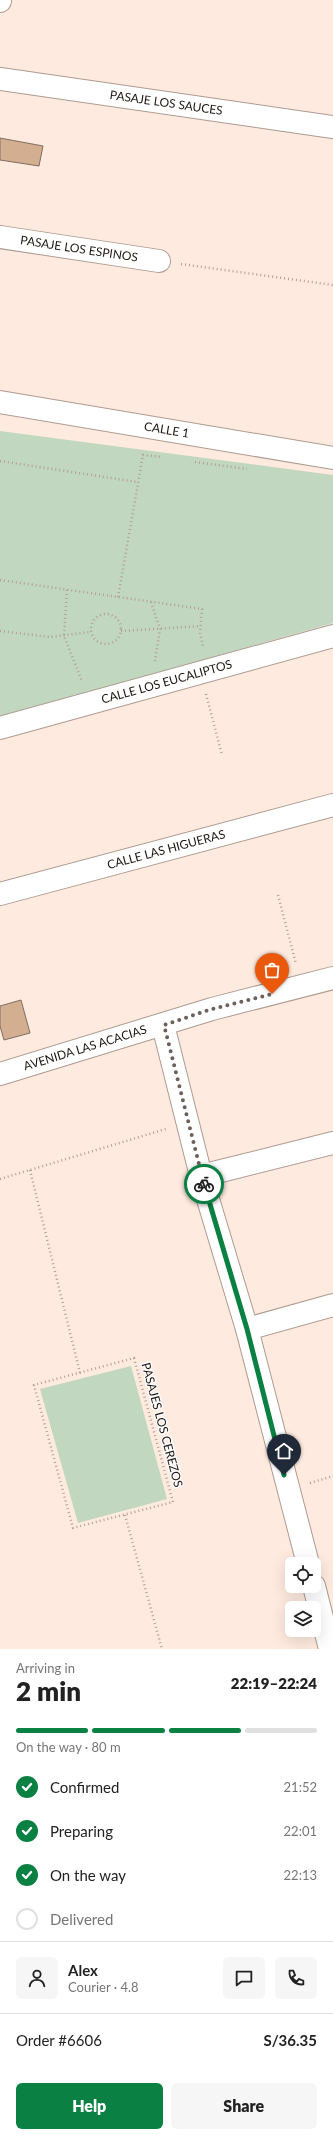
<!DOCTYPE html>
<meta charset="utf-8">
<style>
body{margin:0;font-family:Lato,sans-serif;background:#f6f6f6;color:#222;height:100vh;display:flex;flex-direction:column;font-size:15px;white-space:nowrap}
*{box-sizing:border-box;margin:0}
p{font-size:13px;color:#767676}
.icon{flex:none;width:22px;height:22px;fill:none;stroke:currentColor;stroke-width:2;stroke-linecap:round;stroke-linejoin:round}
.map{position:relative;height:1649px;overflow:hidden}
.side{display:flex;flex-direction:column;background:#fff;flex:1}
.side>*{flex:none}
.tools{position:absolute;left:285px;top:1557px;display:grid;gap:8px}
.tools a{display:grid;place-items:center;width:36px;height:36px;border-radius:6px;background:#fff;box-shadow:0 4px 16px #0002;font-size:20px}
.pin{position:absolute;display:grid;place-items:center;width:34px;height:34px;color:#fff;margin:-41px -17px;border-radius:50% 50% 50% 0;rotate:-45deg;box-shadow:0 0 4px #0007}
.pin .icon{rotate:45deg}
.courier{position:absolute;display:grid;place-items:center;width:40px;height:40px;margin:-20px;border:3px solid #0b8043;border-radius:50%;background:#fff;color:#222;box-shadow:0 1px 5px #0007}
.summary em{font-style:normal;font-weight:800}
.summary div{display:flex;flex-direction:column-reverse}
.summary{display:flex;align-items:center;justify-content:space-between;height:68px;padding:0 16px}
h1{font-size:26px;font-weight:800;line-height:30px}
.bar{display:grid;grid-template-columns:repeat(4,1fr);gap:6px 4px;align-content:center;height:48px;padding:0 16px}
.bar i{height:5px;border-radius:3px;background:#e0e0e0}
.bar .selected{background:#0b8043}
.bar p{grid-column:span 4}
.line{display:flex;align-items:center;gap:10px;padding:0 16px;border-top:1px solid #e0e0e0}
.line div{flex:1}
.round{display:grid;place-items:center;flex:none;width:42px;height:42px;border-radius:6px;background:#f6f6f6}
ol{padding:0 16px;list-style:none}
li{display:flex;align-items:center;gap:12px;height:44px}
li p{margin-inline-start:auto}
li .icon{padding:4px;border-radius:50%;background:#0b8043;color:#fff;stroke-width:4}
li:last-child{color:#767676}
li i{width:22px;height:22px;border:2px solid #e0e0e0;border-radius:50%}
.action{display:flex;gap:8px;margin-top:auto;padding:8px 16px}
.action a{flex:1;height:46px;border-radius:6px;background:#0b8043;color:#fff;font-size:16px;font-weight:800;line-height:46px;text-align:center}
.action a+a{background:#f6f6f6;color:#222}
.map>svg:first-child{display:block}
.green{fill:#c1d7bf}
.building{fill:#d3ae90;stroke:#7d6e62}
.lines{fill:none;stroke-linecap:round;stroke-linejoin:round}
.street-casing{stroke:#ad9b90;stroke-width:24}
.path{stroke:#b0a098;stroke-width:2.5;stroke-dasharray:1 3;stroke-linecap:butt}
.street{stroke:#fff;stroke-width:22}
.done{stroke:#6c605a;stroke-width:4;stroke-dasharray:0 7.2}
.route{stroke:#0b8043;stroke-width:5}
.labels{text-anchor:middle;stroke-width:3;stroke-linejoin:round;paint-order:stroke}
.street-label{font-size:12px;fill:#1d1612;stroke:#fcfcfc}
</style>
<div class="map">
<svg width="333" height="1649" viewBox="0 0 333 1649">
<rect width="100%" height="100%" fill="#feeadf"/>
<g class="green">
<polygon points="0,431 333,475 333,623 0,718"/>
<polygon points="131,1366 167,1499 78,1523 40,1389"/>
</g>
<g class="building">
<polygon points="0,138 43,146 39,166 0,160"/>
<polygon points="21,1000 30,1033 4,1040 0,1026 0,1006"/>
</g>
<g class="lines">
<defs>
<g id="street">
<polyline points="0,1 0,0"/>
<path id="s1" d="M0,79l333,48"/>
<path id="s2" d="M0,237l159,24"/>
<path id="s3" d="M0,402l333,56"/>
<path id="s4" d="M0,728l333,-92"/>
<path id="s5" d="M0,894l333,-89"/>
<polyline points="163,1025 201,1176 247,1329 308,1564"/>
<path id="s6" d="M0,1074l212,-65 121,-31"/>
<polyline points="201,1176 333,1143"/>
<polyline points="247,1329 333,1305"/>
<polyline points="314,1586 330,1649"/>
</g>
</defs>
<use href="#street" class="street-casing"/>
<g class="path">
<polyline points="181,264 333,285"/>
<polyline points="0,461 137,482"/>
<polyline points="195,462 247,469"/>
<polyline points="0,580 202,609 200,633 203,647"/>
<polyline points="67,590 64,636 82,681"/>
<polyline points="118,597 143,455 162,457"/>
<polyline points="151,602 160,629 155,661"/>
<circle cx="106" cy="629" r="15"/>
<polyline points="0,631 50,637 90,632"/>
<polyline points="121,631 201,626"/>
<polyline points="206,694 222,755"/>
<polyline points="278,895 296,964"/>
<polyline points="30,1170 80,1373"/>
<polyline points="0,1179 166,1129"/>
<polygon points="134,1358 173,1502 73,1528 34,1385"/>
<polyline points="310,1483 333,1476"/>
<polyline points="125,1515 162,1649"/>
</g>
<use href="#street" class="street"/>
</g>
<g class="lines">
<polyline class="done" points="204,1184 164,1025 212,1009 272,994"/>
<polyline class="route" points="204,1184 247,1329 284,1475"/>
</g>
<g class="labels">
<g class="street-label">
<text dy="4" stroke="none"><textPath href="#s1" startOffset="168">PASAJE LOS SAUCES</textPath></text>
<text dy="4" stroke="none"><textPath href="#s2" startOffset="80">PASAJE LOS ESPINOS</textPath></text>
<text dy="4" stroke="none"><textPath href="#s3" startOffset="169">CALLE 1</textPath></text>
<text dy="4" stroke="none"><textPath href="#s4" startOffset="173">CALLE LOS EUCALIPTOS</textPath></text>
<text dy="4" stroke="none"><textPath href="#s5" startOffset="172">CALLE LAS HIGUERAS</textPath></text>
<text dy="4" stroke="none"><textPath href="#s6" startOffset="89">AVENIDA LAS ACACIAS</textPath></text>
<text transform="translate(162 1425) rotate(75)" y="4">PASAJES LOS CEREZOS</text>
</g>
</g>
</svg>
<div class="tools">
<a><svg class="icon" aria-label="locate" viewBox="0 0 24 24"><circle cx="12" cy="12" r="6"/><path d="M12 2v4M12 18v4M2 12h4M18 12h4"/></svg></a>
<a><svg class="icon" aria-label="layers" viewBox="0 0 24 24"><path d="M12 4l9 5-9 5-9-5zM3 14l9 5 9-5"/></svg></a>
</div>
<div class="pin" style="left:272px;top:994px;background:#ea580c"><svg class="icon" aria-label="bag" viewBox="0 0 24 24"><path d="M5 8h14l-1 12H6zM9 8a3 3 0 0 1 6 0"/></svg></div>
<div class="pin" style="left:284px;top:1475px;background:#1f2937"><svg class="icon" aria-label="home" viewBox="0 0 24 24"><path d="M3 11l9-7 9 7M6 9v11h12V9"/></svg></div>
<div class="courier" style="left:204px;top:1184px"><svg class="icon" aria-label="bike" viewBox="0 0 24 24"><circle cx="6" cy="16" r="4"/><circle cx="18" cy="16" r="4"/><path d="M6 16l4-8h5l3 8M10 8l3 8H6M13 5h3"/></svg></div>
</div>
<section class="side">
<div class="summary"><div><h1>2 min</h1><p>Arriving in</p></div><em>22:19–22:24</em></div>
<div class="bar"><i class="selected"></i><i class="selected"></i><i class="selected"></i><i></i><p>On the way · 80 m</p></div>
<ol>
<li><svg class="icon" aria-label="check" viewBox="0 0 24 24"><path d="M5 12l5 5 9-10"/></svg>Confirmed<p>21:52</p></li>
<li><svg class="icon" aria-label="check" viewBox="0 0 24 24"><path d="M5 12l5 5 9-10"/></svg>Preparing<p>22:01</p></li>
<li><svg class="icon" aria-label="check" viewBox="0 0 24 24"><path d="M5 12l5 5 9-10"/></svg>On the way<p>22:13</p></li>
<li><i></i>Delivered</li>
</ol>
<div class="line" style="height:72px"><a class="round"><svg class="icon" aria-label="person" viewBox="0 0 24 24"><circle cx="12" cy="8" r="4"/><path d="M4 21q1-7 8-7t8 7"/></svg></a><div><b>Alex</b><p>Courier · 4.8</p></div><a class="round"><svg class="icon" aria-label="chat" viewBox="0 0 24 24"><path d="M4 5h16v11H9l-5 4z"/></svg></a><a class="round"><svg class="icon" aria-label="phone" viewBox="0 0 24 24"><path d="M5 4h4l2 5-3 2q2 4 5 5l2-3 5 2v4C11 20 4 13 5 4z"/></svg></a></div>
<div class="line" style="height:52px"><div>Order #6606</div><b>S/36.35</b></div>
<div class="action"><a>Help</a><a>Share</a></div>
</section>
